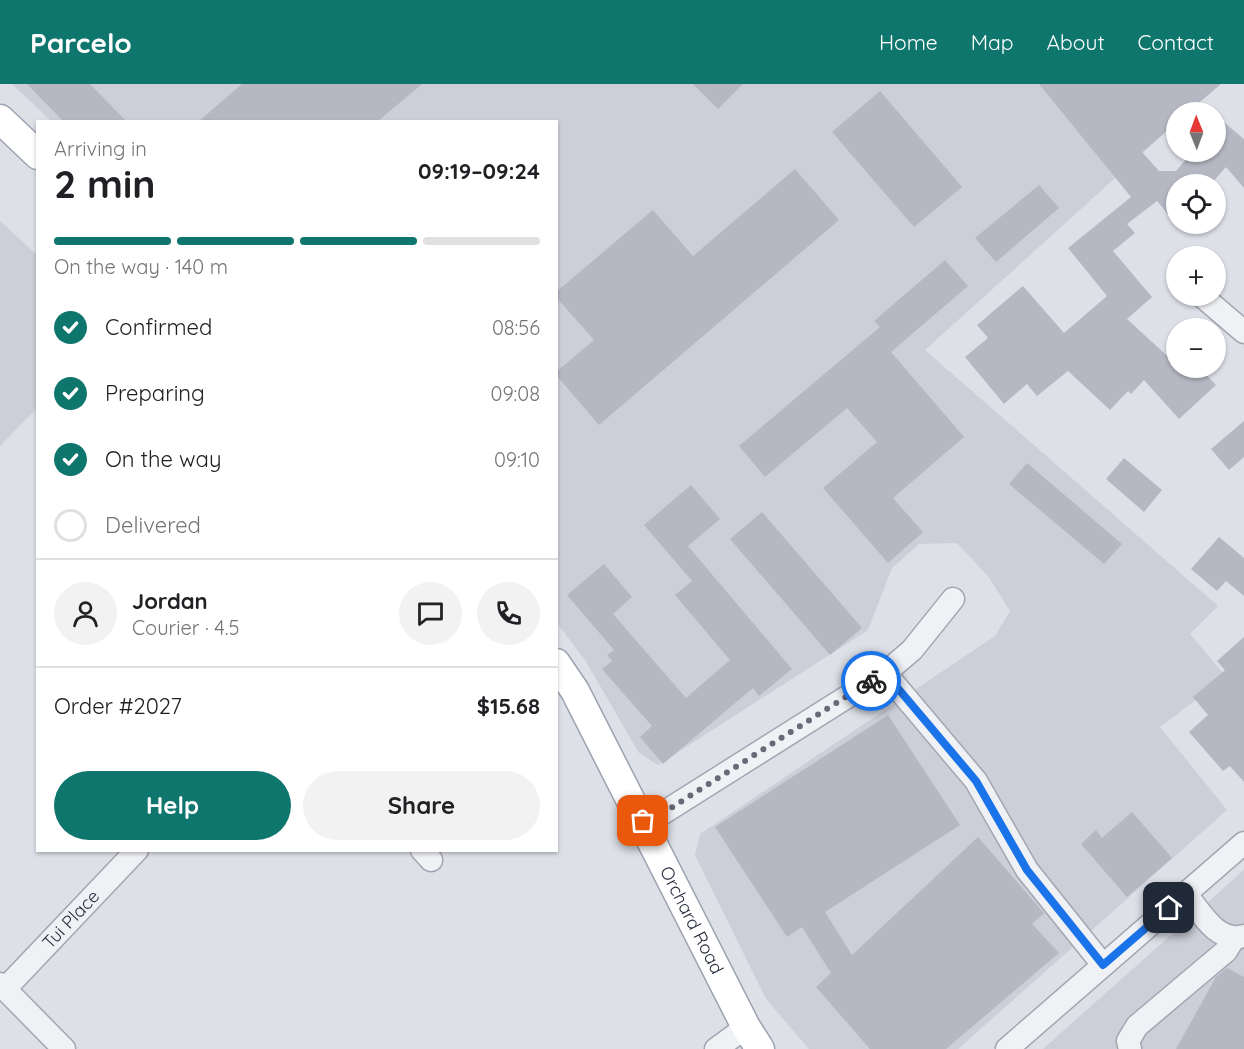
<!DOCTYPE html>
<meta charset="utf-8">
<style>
body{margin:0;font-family:Quicksand,sans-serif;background:#f2f2f2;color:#202124;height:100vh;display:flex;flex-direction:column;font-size:22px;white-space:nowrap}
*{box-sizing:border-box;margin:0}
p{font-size:20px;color:#757577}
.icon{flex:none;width:33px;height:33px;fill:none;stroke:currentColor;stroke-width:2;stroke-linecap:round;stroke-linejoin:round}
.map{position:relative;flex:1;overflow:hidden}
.drawer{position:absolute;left:36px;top:36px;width:522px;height:732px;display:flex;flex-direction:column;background:#fff;border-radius:0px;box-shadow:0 2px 4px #0004}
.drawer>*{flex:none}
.needle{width:39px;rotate:359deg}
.fabs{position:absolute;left:1166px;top:18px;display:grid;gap:12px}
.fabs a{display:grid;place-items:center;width:60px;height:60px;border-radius:50%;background:#fff;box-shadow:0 2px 4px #0004;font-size:30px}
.pin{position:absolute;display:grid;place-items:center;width:51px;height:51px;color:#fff;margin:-26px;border-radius:12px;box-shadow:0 3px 9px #0006}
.courier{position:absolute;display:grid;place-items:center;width:60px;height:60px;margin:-30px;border:4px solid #1a73e8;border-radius:50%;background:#fff;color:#222;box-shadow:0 2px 8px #0007}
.overview em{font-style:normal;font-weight:800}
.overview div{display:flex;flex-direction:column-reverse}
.overview{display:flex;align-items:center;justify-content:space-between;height:102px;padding:0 18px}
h1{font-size:39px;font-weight:800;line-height:45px}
.bar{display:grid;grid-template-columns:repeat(4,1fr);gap:9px 6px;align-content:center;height:72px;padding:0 18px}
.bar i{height:8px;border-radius:4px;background:#e0e0e0}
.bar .selected{background:#0f766e}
.bar p{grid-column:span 4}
.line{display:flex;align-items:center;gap:15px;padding:0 18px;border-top:2px solid #e0e0e0}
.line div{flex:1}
.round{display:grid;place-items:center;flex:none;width:63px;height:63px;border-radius:32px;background:#f2f2f2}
ol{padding:0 18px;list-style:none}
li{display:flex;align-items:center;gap:18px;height:66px}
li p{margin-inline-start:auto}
li .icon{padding:6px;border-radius:50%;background:#0f766e;color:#fff;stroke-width:4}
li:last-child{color:#757577}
li i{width:33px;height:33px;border:3px solid #e0e0e0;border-radius:50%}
.cta{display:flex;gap:12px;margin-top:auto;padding:12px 18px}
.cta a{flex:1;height:69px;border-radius:36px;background:#0f766e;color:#fff;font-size:24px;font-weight:800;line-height:69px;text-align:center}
.cta a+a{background:#f2f2f2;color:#202124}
header{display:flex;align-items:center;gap:36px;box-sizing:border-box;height:84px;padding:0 30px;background:#0f766e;color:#fff}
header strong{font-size:28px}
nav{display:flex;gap:33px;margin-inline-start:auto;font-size:21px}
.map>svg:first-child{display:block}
.built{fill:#ccced8}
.building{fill:#b5b8c3}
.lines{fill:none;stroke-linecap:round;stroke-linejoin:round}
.minor-casing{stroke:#a3a6b1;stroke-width:25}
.major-casing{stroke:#9da2b2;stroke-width:31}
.minor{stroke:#f0f1f5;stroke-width:22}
.major{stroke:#fff;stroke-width:28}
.done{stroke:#676b78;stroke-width:6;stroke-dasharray:0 10.8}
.route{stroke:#1a73e8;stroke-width:8}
.labels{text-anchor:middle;stroke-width:4.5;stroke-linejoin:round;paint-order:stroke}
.street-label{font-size:18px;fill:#272c3d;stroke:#edeff4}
</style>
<header>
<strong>Parcelo</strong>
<nav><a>Home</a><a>Map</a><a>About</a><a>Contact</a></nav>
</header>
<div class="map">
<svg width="1244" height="965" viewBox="0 0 1244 965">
<rect width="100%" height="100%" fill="#dde0e7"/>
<g class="built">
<polygon points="12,0 1219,0 1187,28 1176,28 1176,39 925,266 1218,522 1190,550 1226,593 1160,643 1227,726 958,965 809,965 766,915 695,771 700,750 995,552 1010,527 988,492 957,459 919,460 892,484 868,546 658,681 639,669 585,576 557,539 556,38 51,37"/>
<polygon points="0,137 38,172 37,324 0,362"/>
<polygon points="1244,786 1244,965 1043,965"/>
</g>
<g class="building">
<polygon points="27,0 90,0 127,38 64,38"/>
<polygon points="242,0 422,0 377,38 198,38"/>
<polygon points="693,0 743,0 718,25"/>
<polygon points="1039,0 1221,0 1188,28 1176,28 1176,39 1142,68 1159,87 1176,87 1192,68 1215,68 1215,31 1244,55 1244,104 1226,83 1211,100 1176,100 1176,140 1157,117 1127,140 1135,149 1113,167 1152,213 1127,235 1176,280 1176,284 1187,290 1194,284 1200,284 1216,301 1179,335 1144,296 1131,310 1128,307 1110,326 1068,287 1037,312 1027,300 1004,320 965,273 988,254 977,241 1023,202 1064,249 1107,212 1068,164 1131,113"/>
<polygon points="880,7 962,103 914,143 832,48"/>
<polygon points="795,85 839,136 599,341 556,291 556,288 594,256 556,213 556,208 653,126 693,172"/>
<polygon points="1039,101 1059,124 996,178 975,154"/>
<polygon points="945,176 968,202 891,268 964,353 893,414 923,448 888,479 823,404 877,358 847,324 765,393 739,362 880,243 874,237"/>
<polygon points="1244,337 1244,373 1229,386 1211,365"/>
<polygon points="1124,374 1162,406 1144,428 1106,395"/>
<polygon points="1027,379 1122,460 1104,480 1009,400"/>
<polygon points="691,401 720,435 688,462 792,585 759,612 753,604 663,680 640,653 652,642 602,585 612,577 607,571 614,566 567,511 604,480 632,513 613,530 686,614 730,576 675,511 692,497 644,441"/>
<polygon points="762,428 862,544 830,571 730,455"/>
<polygon points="1219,453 1244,474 1244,512 1226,497 1217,507 1191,485"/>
<polygon points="1244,553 1244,698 1230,682 1223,687 1189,648 1208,631 1193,613 1225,586 1217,577"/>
<polygon points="888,631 960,741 825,828 852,871 978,753 1044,829 1032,840 1059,869 946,965 870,965 816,903 831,889 802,843 787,853 715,743"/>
<polygon points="1132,728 1172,774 1127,813 1081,760 1096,746 1102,754"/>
<polygon points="1227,884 1244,893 1244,965 1176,965 1216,893"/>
</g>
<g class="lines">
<defs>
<g id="minor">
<polyline points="1202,212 1244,248"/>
<polyline points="885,589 976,697 1027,786 1103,881"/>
<polyline points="643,737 663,729 885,589 912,566 953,515"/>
<polyline points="422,766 431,776"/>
<path d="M1186,810c14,17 31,50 58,42"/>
<polyline points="0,900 64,965"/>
<path id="s1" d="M5,905l132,-139"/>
<polyline points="716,965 746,943"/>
<polyline points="1007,965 1244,759"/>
<polyline points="1130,965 1128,957 1137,942 1226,867 1234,854"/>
</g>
<g id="major">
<polyline points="0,35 38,71"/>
<path id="s2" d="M556,579l19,28 171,336 14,22"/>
</g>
</defs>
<use href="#minor" class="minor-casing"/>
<use href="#major" class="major-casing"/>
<use href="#minor" class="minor"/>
<use href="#major" class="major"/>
</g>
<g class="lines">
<polyline class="done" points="643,737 663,729 871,597"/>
<polyline class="route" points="871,597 885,589 976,697 1027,786 1103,881 1169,824"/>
</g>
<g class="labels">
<g class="street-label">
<text dy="6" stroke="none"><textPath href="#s2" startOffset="291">Orchard Road</textPath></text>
<text dy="6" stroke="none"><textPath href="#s1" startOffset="96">Tui Place</textPath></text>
</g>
</g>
</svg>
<div class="fabs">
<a><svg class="needle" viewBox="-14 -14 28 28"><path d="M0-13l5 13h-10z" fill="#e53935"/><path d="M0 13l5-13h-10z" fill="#757577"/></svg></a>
<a><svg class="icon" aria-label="locate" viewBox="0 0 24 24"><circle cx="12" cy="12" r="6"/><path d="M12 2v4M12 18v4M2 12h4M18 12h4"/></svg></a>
<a>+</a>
<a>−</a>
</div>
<div class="pin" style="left:643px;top:737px;background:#ea580c"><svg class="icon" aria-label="bag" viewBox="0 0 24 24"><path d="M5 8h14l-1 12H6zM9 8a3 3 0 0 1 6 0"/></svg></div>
<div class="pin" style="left:1169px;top:824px;background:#1f2937"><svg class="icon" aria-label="home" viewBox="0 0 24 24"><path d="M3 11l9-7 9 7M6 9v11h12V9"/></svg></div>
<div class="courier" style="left:871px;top:597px"><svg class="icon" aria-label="bike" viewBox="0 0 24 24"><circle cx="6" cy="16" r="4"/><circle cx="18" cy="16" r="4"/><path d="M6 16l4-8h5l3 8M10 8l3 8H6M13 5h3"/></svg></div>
<section class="drawer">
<div class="overview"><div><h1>2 min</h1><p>Arriving in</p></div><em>09:19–09:24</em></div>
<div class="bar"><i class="selected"></i><i class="selected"></i><i class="selected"></i><i></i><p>On the way · 140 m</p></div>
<ol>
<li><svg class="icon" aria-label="check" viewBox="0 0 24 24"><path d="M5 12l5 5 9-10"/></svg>Confirmed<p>08:56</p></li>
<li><svg class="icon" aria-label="check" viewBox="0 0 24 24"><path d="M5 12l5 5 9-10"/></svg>Preparing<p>09:08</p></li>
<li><svg class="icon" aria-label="check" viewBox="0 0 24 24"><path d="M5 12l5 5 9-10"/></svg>On the way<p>09:10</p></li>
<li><i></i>Delivered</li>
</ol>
<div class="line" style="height:108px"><a class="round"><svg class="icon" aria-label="person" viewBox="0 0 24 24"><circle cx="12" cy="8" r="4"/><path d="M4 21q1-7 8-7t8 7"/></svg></a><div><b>Jordan</b><p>Courier · 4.5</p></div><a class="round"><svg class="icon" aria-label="chat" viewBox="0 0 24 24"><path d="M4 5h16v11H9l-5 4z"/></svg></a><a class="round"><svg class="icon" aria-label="phone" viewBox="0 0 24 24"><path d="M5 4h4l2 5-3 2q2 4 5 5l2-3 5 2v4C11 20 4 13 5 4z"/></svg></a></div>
<div class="line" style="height:78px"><div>Order #2027</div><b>$15.68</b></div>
<div class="cta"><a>Help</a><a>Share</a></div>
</section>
</div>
